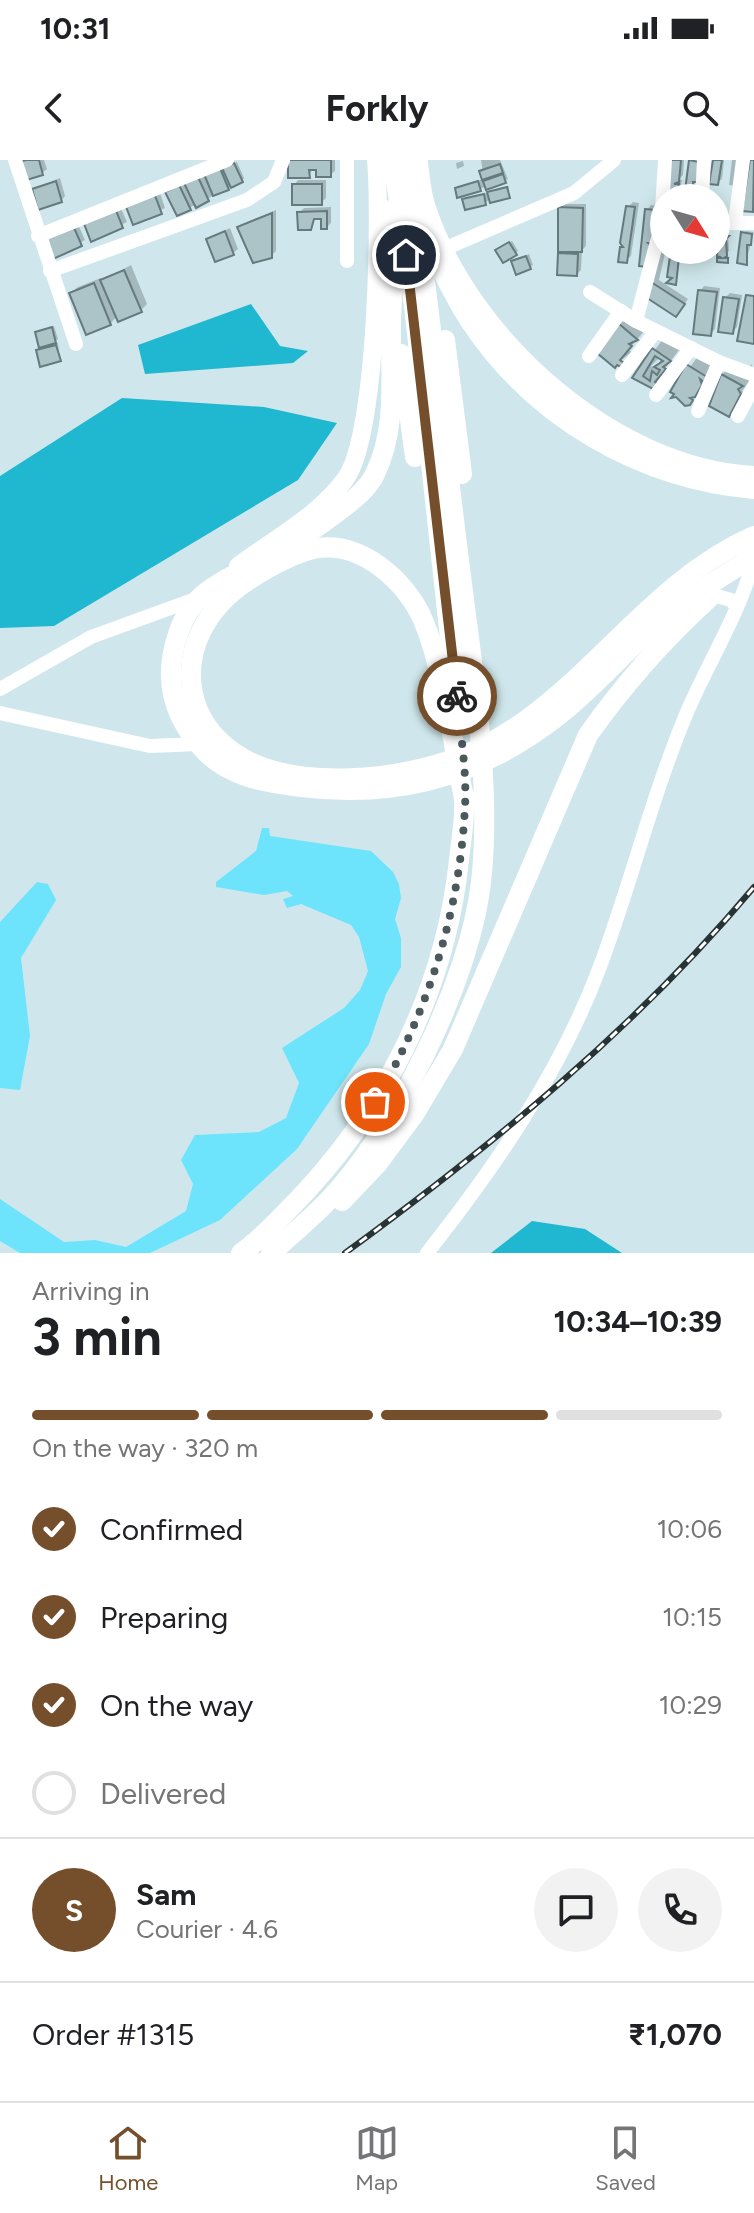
<!DOCTYPE html>
<meta charset="utf-8">
<style>
body{margin:0;font-family:Figtree,sans-serif;background:#f2f2f2;color:#202124;height:100vh;display:flex;flex-direction:column;font-size:30px;white-space:nowrap}
*{box-sizing:border-box;margin:0}
p{font-size:26px;color:#757577}
.icon{flex:none;width:44px;height:44px;fill:none;stroke:currentColor;stroke-width:2;stroke-linecap:round;stroke-linejoin:round}
.map{position:relative;height:1093px;overflow:hidden}
.drawer{display:flex;flex-direction:column;background:#fff;flex:1}
.drawer>*{flex:none}
.needle{width:52px;rotate:127deg}
.buttons{position:absolute;left:650px;top:24px;display:grid;gap:16px}
.buttons a{display:grid;place-items:center;width:80px;height:80px;border-radius:50%;background:#fff;box-shadow:0 4px 20px #0003;font-size:40px}
.pin{position:absolute;display:grid;place-items:center;width:68px;height:68px;color:#fff;margin:-34px;border:4px solid #fff;border-radius:50%;box-shadow:0 2px 8px #0007}
.courier{position:absolute;display:grid;place-items:center;width:80px;height:80px;margin:-40px;border:6px solid #754f2b;border-radius:50%;background:#fff;color:#222;box-shadow:0 2px 10px #0007}
.headline em{font-style:normal;font-weight:700}
.headline div{display:flex;flex-direction:column-reverse}
.headline{display:flex;align-items:center;justify-content:space-between;height:136px;padding:0 32px}
h1{font-size:52px;font-weight:700;line-height:60px}
.bar{display:grid;grid-template-columns:repeat(4,1fr);gap:12px 8px;align-content:center;height:96px;padding:0 32px}
.bar i{height:10px;border-radius:6px;background:#e0e0e0}
.bar .current{background:#754f2b}
.bar p{grid-column:span 4}
.line{display:flex;align-items:center;gap:20px;padding:0 32px;border-top:2px solid #e0e0e0}
.line div{flex:1}
.round{display:grid;place-items:center;flex:none;width:84px;height:84px;border-radius:42px;background:#f2f2f2}
ol{padding:0 32px;list-style:none}
li{display:flex;align-items:center;gap:24px;height:88px}
li p{margin-inline-start:auto}
li .icon{padding:8px;border-radius:50%;background:#754f2b;color:#fff;stroke-width:4}
li:last-child{color:#757577}
li i{width:44px;height:44px;border:4px solid #e0e0e0;border-radius:50%}
.status{display:flex;justify-content:space-between;align-items:center;height:56px;padding:0 40px;background:#fff;direction:ltr}
.status svg{height:22px;fill:currentColor}
header{display:flex;justify-content:space-between;align-items:center;height:104px;padding:0 32px;background:#fff;font-size:36px;font-weight:700}
.dock{display:flex;justify-content:space-around;align-items:center;height:112px;border-top:2px solid #e0e0e0;background:#fff;font-size:22px;color:#757577}
.dock a{display:grid;justify-items:center;gap:4px}
.dock .current{color:#754f2b}
.map>svg:first-child{display:block}
.green{fill:#6de4fb}
.water{fill:#1fb8d0}
.shadow{fill:#0003;fill-rule:evenodd}
.building{fill:#acc3c8;stroke:#647a7f;stroke-width:2;fill-rule:evenodd}
.lines{fill:none;stroke-linecap:round;stroke-linejoin:round}
.minor{stroke:#fff;stroke-width:14}
.major{stroke:#fff;stroke-width:18}
.highway{stroke:#fff;stroke-width:20}
.rail-casing{stroke:#283334;stroke-width:6}
.rail{stroke:#fff;stroke-width:3;stroke-dasharray:9;stroke-linecap:butt}
.done{stroke:#4c595c;stroke-width:8;stroke-dasharray:0 14.4}
.route{stroke:#754f2b;stroke-width:10}
</style>
<div class="status"><b>10:31</b><svg viewBox="0 0 49 12"><path d="M0 12V9h3v3zM5 12V6h3v6zM10 12V3h3v9zM15 12V0h3v12zM26 1h20v11H26zM47 4h2v5h-2z"/></svg></div>
<header><svg class="icon" aria-label="back" viewBox="0 0 24 24"><path d="M15 5l-7 7 7 7"/></svg>Forkly<svg class="icon" aria-label="search" viewBox="0 0 24 24"><circle cx="10" cy="10" r="6"/><path d="M15 15l6 6"/></svg></header>
<div class="map">
<svg width="754" height="1093" viewBox="0 0 754 1093">
<rect width="100%" height="100%" fill="#cfe7ec"/>
<g class="green">
<polygon points="262,668 269,668 270,676 371,691 393,712 399,724 401,738 395,759 401,778 401,807 386,834 369,884 297,989 220,1060 150,1093 20,1093 0,1081 0,1039 64,1082 95,1080 126,1087 186,1051 193,1024 181,1000 195,975 259,972 286,958 299,923 282,888 344,848 360,830 368,811 359,777 351,765 301,744 287,748 283,739 293,736 287,731 264,735 216,727 216,722 256,691"/>
<polygon points="37,722 48,724 56,740 21,798 30,876 20,930 0,928 0,762"/>
</g>
<g class="water">
<polygon points="251,144 280,186 308,191 293,203 145,214 138,185"/>
<polygon points="122,238 264,247 337,263 298,320 54,466 0,468 0,316"/>
<polygon points="532,1061 585,1069 622,1093 491,1093"/>
</g>
<g class="shadow">
<polygon points="23,0 44,0 47,9 42,13 20,3"/>
<polygon points="290,0 335,0 335,11 330,15 313,8 309,16"/>
<polygon points="481,0 500,0 508,19 459,36 459,26 484,19"/>
<polygon points="669,0 684,0 683,15 678,20 682,20 678,38 665,38"/>
<polygon points="714,0 724,0 722,19 717,23"/>
<polygon points="732,0 741,0 736,26 729,25"/>
<polygon points="463,1 464,6 457,9 456,3"/>
<polygon points="237,2 244,18 242,21 189,48 168,32"/>
<polygon points="60,18 65,36 61,41 34,29"/>
<polygon points="298,20 326,20 326,38 321,43 294,25"/>
<polygon points="509,26 509,36 491,38 485,43 464,40"/>
<polygon points="159,30 165,48 134,62"/>
<polygon points="633,42 639,43 631,96 626,100 622,88 628,47"/>
<polygon points="119,44 127,62 92,79"/>
<polygon points="565,44 586,44 586,86 582,90 581,110 577,114 559,114 560,48"/>
<polygon points="651,45 659,46 648,105 647,50"/>
<polygon points="331,47 331,63 327,67 323,57 315,57 310,68 299,53 304,48"/>
<polygon points="276,50 276,91 271,96 240,67"/>
<polygon points="76,60 85,80 54,97"/>
<polygon points="230,68 238,89 233,93 208,79"/>
<polygon points="746,71 754,72 746,102 743,73"/>
<polygon points="723,74 728,74 729,91 724,96 730,97 727,101 719,99 724,94"/>
<polygon points="512,81 518,91 516,93 500,88"/>
<polygon points="697,90 705,90 704,94 697,96"/>
<polygon points="660,92 665,93 659,120 688,139 680,150 653,123"/>
<polygon points="529,94 533,105 530,107 513,102"/>
<polygon points="674,94 681,95 676,115 672,96"/>
<polygon points="131,105 147,144 141,150 117,156 110,164 71,133 78,127 101,118 102,121"/>
<polygon points="704,126 720,128 715,169 710,174 700,131"/>
<polygon points="730,133 742,135 737,167 732,172 725,138"/>
<polygon points="629,155 646,169 628,190 632,192 615,205 619,165"/>
<polygon points="54,166 58,179 50,186 58,183 60,200 38,191 41,188 37,173"/>
<path d="M663,179l16,11 -16,21 4,3 -12,13 -20,-10zM664,193l-8,16 -5,-3z"/>
<polygon points="698,196 715,207 701,230 686,244 673,232"/>
<polygon points="752,204 749,222 742,231 746,232 729,254 720,216 730,207 744,212"/>
</g>
<g class="building">
<polygon points="26,0 39,0 43,15 23,21 18,2"/>
<polygon points="288,0 331,0 331,17 316,17 316,10 309,10 310,18 288,18"/>
<polygon points="667,0 681,0 679,22 674,24 679,24 677,38 664,38"/>
<polygon points="689,0 699,2 697,22 693,22 695,34 692,34 694,38 684,38"/>
<polygon points="722,0 718,25 709,24 713,0"/>
<polygon points="750,0 754,0 753,52 742,51"/>
<polygon points="234,3 243,22 231,28 222,8"/>
<polygon points="500,4 503,13 482,20 479,11"/>
<polygon points="220,8 229,30 213,36 204,14"/>
<polygon points="503,14 506,23 486,30 483,21"/>
<polygon points="198,17 209,41 196,48 184,23"/>
<polygon points="56,21 62,42 38,50 32,29"/>
<polygon points="478,21 481,31 457,38 455,28"/>
<rect x="292" y="24" width="30" height="21"/>
<polygon points="179,25 191,50 177,56 165,32"/>
<polygon points="507,27 510,38 490,43 487,32"/>
<polygon points="154,33 162,54 133,65 125,44"/>
<polygon points="484,34 486,45 465,50 462,39"/>
<polygon points="626,46 635,47 627,103 618,102 620,87 623,87 620,83"/>
<polygon points="558,47 583,48 582,92 558,92"/>
<polygon points="115,48 123,68 91,82 83,61"/>
<polygon points="645,49 655,50 651,83 648,83 651,86 648,107 639,106"/>
<polygon points="327,51 327,69 321,69 321,59 314,59 311,70 298,70 297,52"/>
<polygon points="272,53 272,98 253,103 237,67"/>
<polygon points="72,63 82,86 53,99 42,76"/>
<polygon points="225,71 234,95 215,102 206,79"/>
<polygon points="741,72 752,74 751,85 747,85 747,105 737,103"/>
<polygon points="718,76 729,76 726,79 727,96 724,98 728,98 728,103 717,102 717,98 722,98 717,96"/>
<polygon points="509,82 517,95 503,103 495,90"/>
<polygon points="558,93 578,94 577,116 557,115"/>
<polygon points="526,96 531,109 516,115 511,101"/>
<polygon points="670,96 679,97 676,125 666,123 672,118 667,117"/>
<polygon points="124,110 142,152 118,162 100,120"/>
<polygon points="651,122 685,144 676,157 644,136"/>
<polygon points="94,123 111,165 86,175 69,133"/>
<polygon points="698,130 717,132 711,176 693,174"/>
<polygon points="746,135 754,136 754,184 737,181"/>
<polygon points="723,137 739,139 733,174 718,172"/>
<polygon points="618,163 638,180 629,184 632,186 620,200 624,203 621,207 617,205 615,208 597,193"/>
<polygon points="52,167 56,183 39,188 35,172"/>
<polygon points="56,185 61,201 40,207 36,190"/>
<path d="M652,188l19,13 -8,6 3,2 -11,13 4,2 -4,6 -23,-12zM655,196l8,5 -9,6 6,3 -3,5 -5,-4 -2,10 -7,-5z"/>
<polygon points="686,204 707,217 704,222 700,219 702,225 695,237 690,238 693,240 690,245 685,246 676,237 671,238 674,234 670,232"/>
<polygon points="721,214 743,226 738,229 741,234 729,257 709,246"/>
</g>
<g class="lines">
<g class="minor">
<polyline points="15,0 76,184"/>
<polyline points="347,0 347,101"/>
<polyline points="702,38 704,0"/>
<polyline points="735,62 743,0"/>
<polyline points="716,63 754,63"/>
<polyline points="38,76 227,0"/>
<polyline points="444,89 574,33 614,0"/>
<polyline points="50,111 247,40 274,22 283,0"/>
<polyline points="590,132 636,161 719,202 754,215"/>
<polyline points="636,161 661,66 665,0"/>
<polyline points="589,196 621,151"/>
<polyline points="622,215 656,171"/>
<polyline points="656,235 691,188"/>
<polyline points="698,251 719,202"/>
<polyline points="738,256 754,226"/>
<polyline points="713,435 731,440 737,447"/>
<polyline points="0,529 91,477 198,438"/>
<polyline points="0,553 150,586 198,584"/>
<path d="M427,1093c68,-86 133,-180 172,-284 31,-82 52,-170 86,-252 21,-51 53,-100 68,-154"/>
</g>
<g class="major">
<path d="M419,3c2,15 3,33 9,48 44,129 187,257 326,264"/>
<path d="M238,406c36,-27 82,-51 108,-88 31,-44 35,-258 30,-318"/>
</g>
<g class="highway">
<polyline points="393,0 414,146 459,562"/>
<path d="M398,44c-2,39 -6,78 -7,117 -1,51 7,106 -16,153 -8,16 -22,26 -36,37 -23,18 -46,32 -71,46 -39,23 -74,29 -90,77 -15,44 -6,80 24,114 25,29 65,35 100,39 95,12 181,-12 256,-71 36,-28 65,-63 100,-93 30,-26 62,-46 96,-66"/>
<polyline points="380,47 387,95"/>
<path d="M425,75c14,29 27,59 45,86 64,97 170,158 284,168"/>
<polyline points="445,180 462,314"/>
<polyline points="401,194 415,297"/>
<path d="M465,644c-11,-54 -21,-134 -42,-184 -17,-40 -64,-81 -110,-71 -24,6 -46,19 -66,32 -86,57 -71,166 31,191 44,11 102,7 146,-4 146,-35 200,-174 330,-232"/>
<path d="M342,1041l36,-38 37,-50 38,-64 135,-314c36,-51 76,-96 122,-138"/>
<path d="M241,1093c18,-12 33,-29 49,-45 93,-94 155,-215 169,-348 2,-21 7,-44 5,-66"/>
<path d="M271,1093c18,-16 37,-32 54,-49 70,-71 145,-223 156,-322 12,-104 -12,-234 -24,-338 -16,-128 -30,-256 -48,-384"/>
</g>
<defs>
<path id="rail" d="M345,1093c148,-108 291,-225 409,-366"/>
</defs>
<use href="#rail" class="rail-casing"/>
<use href="#rail" class="rail"/>
</g>
<g class="lines">
<path class="done" d="M375,942c53,-90 85,-190 90,-296 2,-36 -5,-74 -8,-110"/>
<polyline class="route" points="406,95 457,536"/>
</g>
</svg>
<div class="buttons">
<a><svg class="needle" viewBox="-14 -14 28 28"><path d="M0-13l5 13h-10z" fill="#e53935"/><path d="M0 13l5-13h-10z" fill="#757577"/></svg></a>
</div>
<div class="pin" style="left:375px;top:942px;background:#ea580c"><svg class="icon" aria-label="bag" viewBox="0 0 24 24"><path d="M5 8h14l-1 12H6zM9 8a3 3 0 0 1 6 0"/></svg></div>
<div class="pin" style="left:406px;top:95px;background:#1f2937"><svg class="icon" aria-label="home" viewBox="0 0 24 24"><path d="M3 11l9-7 9 7M6 9v11h12V9"/></svg></div>
<div class="courier" style="left:457px;top:536px"><svg class="icon" aria-label="bike" viewBox="0 0 24 24"><circle cx="6" cy="16" r="4"/><circle cx="18" cy="16" r="4"/><path d="M6 16l4-8h5l3 8M10 8l3 8H6M13 5h3"/></svg></div>
</div>
<section class="drawer">
<div class="headline"><div><h1>3 min</h1><p>Arriving in</p></div><em>10:34–10:39</em></div>
<div class="bar"><i class="current"></i><i class="current"></i><i class="current"></i><i></i><p>On the way · 320 m</p></div>
<ol>
<li><svg class="icon" aria-label="check" viewBox="0 0 24 24"><path d="M5 12l5 5 9-10"/></svg>Confirmed<p>10:06</p></li>
<li><svg class="icon" aria-label="check" viewBox="0 0 24 24"><path d="M5 12l5 5 9-10"/></svg>Preparing<p>10:15</p></li>
<li><svg class="icon" aria-label="check" viewBox="0 0 24 24"><path d="M5 12l5 5 9-10"/></svg>On the way<p>10:29</p></li>
<li><i></i>Delivered</li>
</ol>
<div class="line" style="height:144px"><b class="round" style="background:#754f2b;color:#fff">S</b><div><b>Sam</b><p>Courier · 4.6</p></div><a class="round"><svg class="icon" aria-label="chat" viewBox="0 0 24 24"><path d="M4 5h16v11H9l-5 4z"/></svg></a><a class="round"><svg class="icon" aria-label="phone" viewBox="0 0 24 24"><path d="M5 4h4l2 5-3 2q2 4 5 5l2-3 5 2v4C11 20 4 13 5 4z"/></svg></a></div>
<div class="line" style="height:104px"><div>Order #1315</div><b>₹1,070</b></div>
</section>
<nav class="dock">
<a class="current"><svg class="icon" aria-label="home" viewBox="0 0 24 24"><path d="M3 11l9-7 9 7M6 9v11h12V9"/></svg>Home</a>
<a><svg class="icon" aria-label="map" viewBox="0 0 24 24"><path d="M3 6l6-2 6 2 6-2v14l-6 2-6-2-6 2zM9 4v14M15 6v14"/></svg>Map</a>
<a><svg class="icon" aria-label="saved" viewBox="0 0 24 24"><path d="M7 4h10v16l-5-4-5 4z"/></svg>Saved</a>
</nav>
